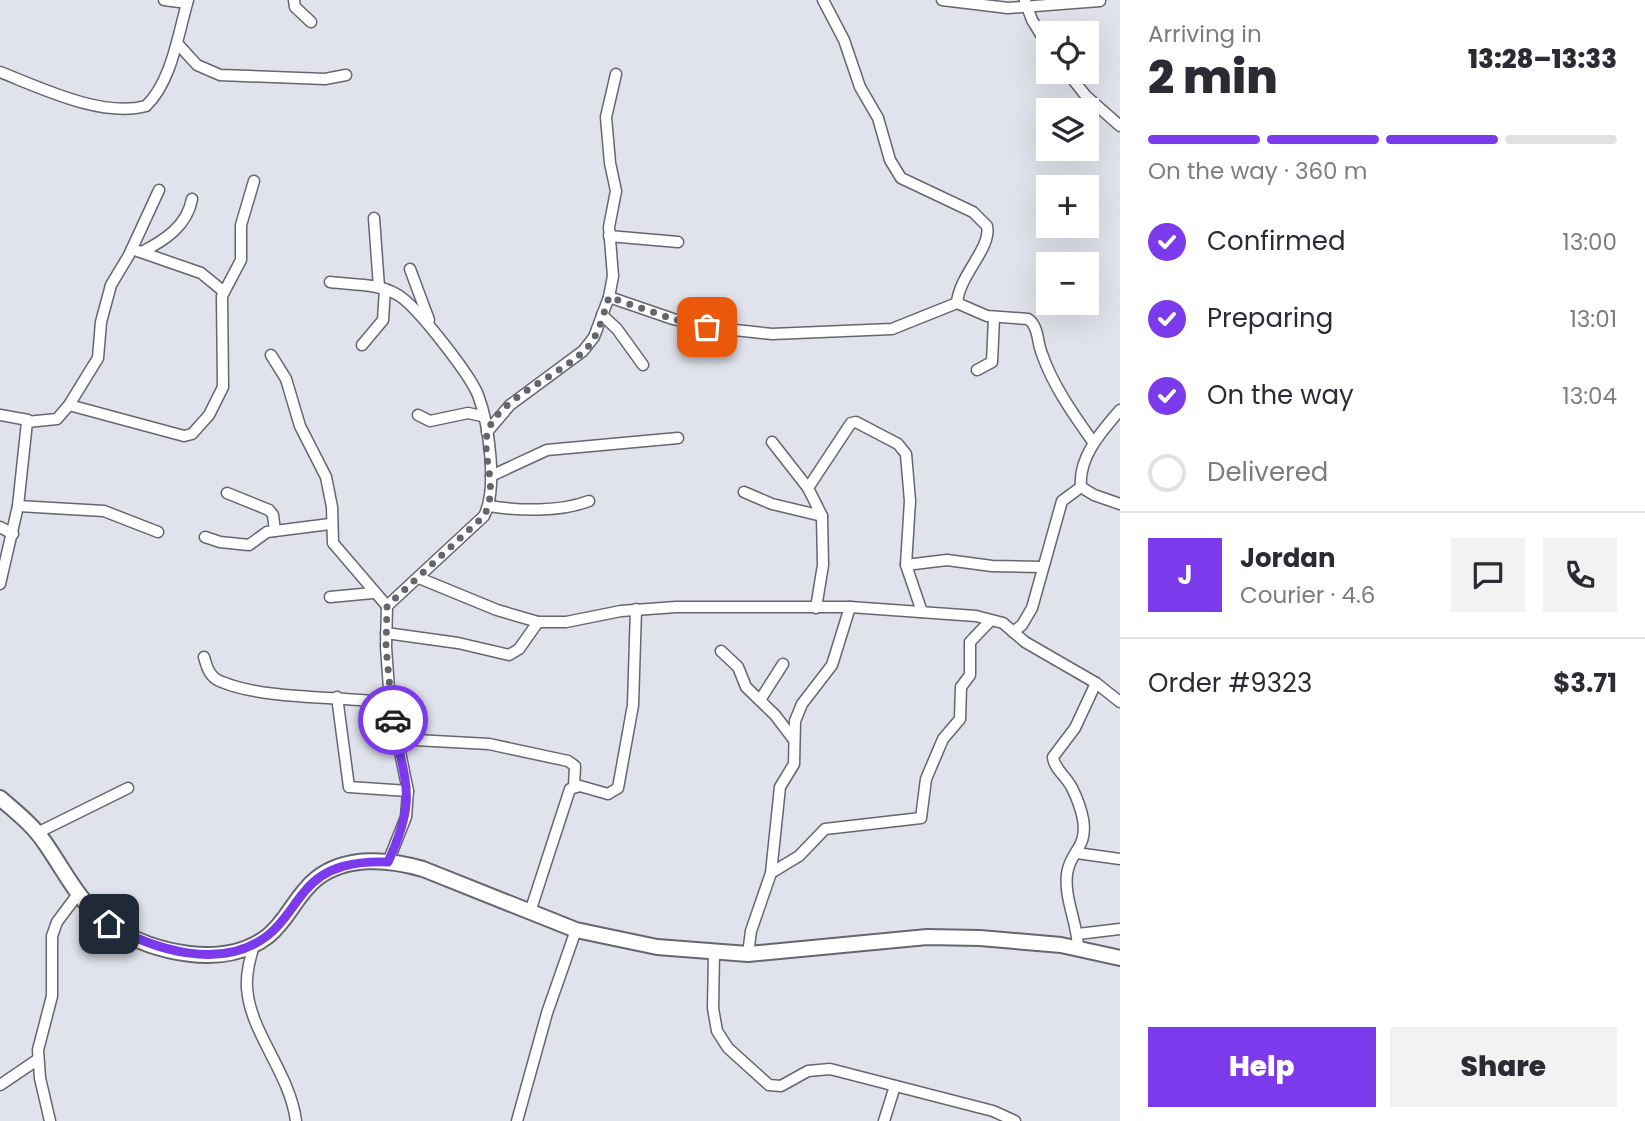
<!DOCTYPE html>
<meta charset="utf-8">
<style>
body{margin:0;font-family:Poppins,sans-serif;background:#f2f2f3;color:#2b2b33;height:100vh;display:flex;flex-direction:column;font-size:26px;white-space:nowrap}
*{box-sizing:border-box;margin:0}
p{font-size:23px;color:#7c7c81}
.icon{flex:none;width:38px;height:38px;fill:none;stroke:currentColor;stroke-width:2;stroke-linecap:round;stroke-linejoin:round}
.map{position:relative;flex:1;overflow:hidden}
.details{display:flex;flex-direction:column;background:#fff;width:525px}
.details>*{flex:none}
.controls{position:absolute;left:1036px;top:21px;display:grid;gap:14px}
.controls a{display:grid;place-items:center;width:63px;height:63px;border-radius:0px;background:#fff;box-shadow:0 7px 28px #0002;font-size:35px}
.pin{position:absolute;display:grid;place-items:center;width:60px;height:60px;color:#fff;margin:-30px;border-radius:14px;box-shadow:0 4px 10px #0006}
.courier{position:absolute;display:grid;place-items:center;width:70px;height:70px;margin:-35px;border:5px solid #7c3aed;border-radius:50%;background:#fff;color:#222;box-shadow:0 2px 9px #0007}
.summary em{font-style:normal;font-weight:800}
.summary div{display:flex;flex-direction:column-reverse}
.summary{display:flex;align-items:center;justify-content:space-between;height:119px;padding:0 28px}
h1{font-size:46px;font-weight:800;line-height:52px}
.bar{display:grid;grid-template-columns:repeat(4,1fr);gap:10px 7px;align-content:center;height:84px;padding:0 28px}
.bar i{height:9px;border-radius:5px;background:#e1e1e2}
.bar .selected{background:#7c3aed}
.bar p{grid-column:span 4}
.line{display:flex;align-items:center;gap:18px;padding:0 28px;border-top:2px solid #e1e1e2}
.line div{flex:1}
.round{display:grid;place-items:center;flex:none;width:74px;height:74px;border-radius:0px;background:#f2f2f3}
ol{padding:0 28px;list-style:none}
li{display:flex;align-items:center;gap:21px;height:77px}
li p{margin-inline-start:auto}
li .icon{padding:7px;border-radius:50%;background:#7c3aed;color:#fff;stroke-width:4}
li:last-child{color:#7c7c81}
li i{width:38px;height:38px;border:4px solid #e1e1e2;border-radius:50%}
.primary-button{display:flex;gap:14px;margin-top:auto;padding:14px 28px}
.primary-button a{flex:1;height:80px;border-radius:0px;background:#7c3aed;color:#fff;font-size:28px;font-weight:800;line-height:80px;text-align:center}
.primary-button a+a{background:#f2f2f3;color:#2b2b33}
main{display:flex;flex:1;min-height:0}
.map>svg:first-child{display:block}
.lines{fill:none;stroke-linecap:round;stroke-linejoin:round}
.street-casing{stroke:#65666f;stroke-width:13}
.secondary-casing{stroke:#65666f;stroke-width:18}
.street{stroke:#fff;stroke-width:10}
.secondary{stroke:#fff;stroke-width:14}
.done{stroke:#64666b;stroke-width:7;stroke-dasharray:0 12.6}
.route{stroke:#7c3aed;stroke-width:9}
</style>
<main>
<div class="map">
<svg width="1120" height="1121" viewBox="0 0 1120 1121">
<rect width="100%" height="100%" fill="#e1e3ec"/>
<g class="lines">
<defs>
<g id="street">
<polyline points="164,0 187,3"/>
<polyline points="294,0 295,7 311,22"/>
<path d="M823,0l21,40 16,47 18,31 12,42 11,18 72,34 14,14c5,22 -28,49 -30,77"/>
<polyline points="942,0 1008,8 1100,1"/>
<polyline points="1025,1 1032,20 1048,46"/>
<polyline points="177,43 197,65 220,75 325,79 346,75"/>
<path d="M0,72c41,16 102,46 146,34 26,-25 32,-72 42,-106"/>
<polyline points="1067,72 1086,96 1120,126"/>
<polyline points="374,218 379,287"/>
<polyline points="609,236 678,242"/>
<polyline points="132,249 201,273 223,291"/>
<path d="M142,252c23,-12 45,-26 50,-53"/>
<polyline points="410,269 429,320"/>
<path d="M330,282c23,3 48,1 68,13 19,11 72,80 80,100 11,29 20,94 6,121l-97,90 -1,41 4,56 18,88 -2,26 -18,45"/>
<path d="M609,297l64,22 34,8 65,7 120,-5 65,-26 30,13 41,3c11,7 9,24 14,35 11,32 32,61 51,88"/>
<polyline points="602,315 617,329 643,365"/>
<polyline points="362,345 383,320 385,289"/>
<polyline points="271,355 286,379 300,426 326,477 332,507 333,543 387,606"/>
<polyline points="977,370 992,362 994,318"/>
<polyline points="69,405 184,436 192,434 209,415 223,387 222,296 241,260 241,225 254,181"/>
<path d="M1120,410c-18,21 -42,47 -39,77l13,8 26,9"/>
<polyline points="0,415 28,420"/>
<polyline points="418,415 430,421 468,413 482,416"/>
<polyline points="487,432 510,405 583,351 594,337 609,297 613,276 609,227 616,191 610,163 606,117 616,74"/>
<polyline points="772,442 808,488"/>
<polyline points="491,476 547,450 678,438"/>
<polyline points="744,492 772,504 822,516"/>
<polyline points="227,493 269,510 273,515 275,531"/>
<polyline points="18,506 104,511 158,532"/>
<path d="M489,506c31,5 71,6 100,-5"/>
<polyline points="0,527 13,534"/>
<polyline points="205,537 220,542 249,545 267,532 330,524"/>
<polyline points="906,565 947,560 992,566 1042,567"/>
<polyline points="419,578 497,610 538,622 566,622 621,611 676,607 850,607 976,616 1003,623 1025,642 1096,683 1120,702"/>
<polyline points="0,584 18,506 27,422 57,419 69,405 98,358 101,322 111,285 129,255 159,190"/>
<polyline points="330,597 373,593"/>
<polyline points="816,608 823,565 822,516 808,488 851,423 856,422 898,444 906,454 910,501 906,565 922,612"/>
<polyline points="1013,632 1022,625 1032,608 1062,501 1081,487"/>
<polyline points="386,633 458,643 509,655 519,649 538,622"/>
<polyline points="721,651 738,667 746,687 775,715 794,740"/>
<path d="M204,657c3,11 6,21 18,25 44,18 118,14 168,21"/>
<polyline points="337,697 349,787 408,791"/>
<polyline points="760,700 783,664"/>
<polyline points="397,739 489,744 568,761 575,766 574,786"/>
<polyline points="37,833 128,788"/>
<polyline points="1077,853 1120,859"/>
<polyline points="771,873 799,856 825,829 921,818 926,779 943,739 960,719 961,687 970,675 970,642 990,621"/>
<polyline points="530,912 570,789 580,786 608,794 618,788 633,705 636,609"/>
<polyline points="1078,934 1120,929"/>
<path d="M254,945c-4,14 -8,28 -7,43 3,45 43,85 49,133"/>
<path d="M1078,949c0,-26 -14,-49 -11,-75 3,-24 21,-25 16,-55 -2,-10 -6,-21 -11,-31 -5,-11 -18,-19 -19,-31l22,-29 21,-45"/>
<polyline points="714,953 713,1008 717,1031 728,1048 769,1085 781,1086 808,1071 830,1069 993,1111 1015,1121"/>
<polyline points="748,954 751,931 771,873 780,787 794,764 795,721 802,704 832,665 850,607"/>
<polyline points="0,1085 37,1060"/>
<polyline points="50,1121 40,1078 38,1050 52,996 52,936 57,922 78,894"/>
<polyline points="517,1121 547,1013 576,930"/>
<polyline points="884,1121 895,1086"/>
</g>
<path id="secondary" d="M0,798c16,14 33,27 45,45 21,30 35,62 66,83 43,27 113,44 157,10 20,-16 28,-41 48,-57 30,-24 73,-20 107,-10l153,61 81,17 91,7 179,-17 53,1 81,7 59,13"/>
</defs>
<use href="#street" class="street-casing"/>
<use href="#secondary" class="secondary-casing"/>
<use href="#street" class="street"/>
<use href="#secondary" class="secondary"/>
</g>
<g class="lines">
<path class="done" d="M393,720l-7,-73 1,-41 97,-90c16,-31 -4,-61 4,-85 11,-35 82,-59 103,-88 9,-13 13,-31 18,-46l64,22 34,8"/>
<path class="route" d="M109,924c45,26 112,47 158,12 17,-13 25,-30 38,-45 21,-26 52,-30 83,-29 30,-65 17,-77 5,-142"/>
</g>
</svg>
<div class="controls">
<a><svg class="icon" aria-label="locate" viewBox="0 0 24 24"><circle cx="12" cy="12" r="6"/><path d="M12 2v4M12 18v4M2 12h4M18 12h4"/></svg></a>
<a><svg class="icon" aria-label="layers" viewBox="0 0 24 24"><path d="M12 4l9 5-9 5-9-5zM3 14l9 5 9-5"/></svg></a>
<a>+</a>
<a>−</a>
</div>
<div class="pin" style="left:707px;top:327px;background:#ea580c"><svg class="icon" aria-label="bag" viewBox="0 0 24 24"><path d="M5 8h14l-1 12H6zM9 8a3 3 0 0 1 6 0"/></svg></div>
<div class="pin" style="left:109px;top:924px;background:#1f2937"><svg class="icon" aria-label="home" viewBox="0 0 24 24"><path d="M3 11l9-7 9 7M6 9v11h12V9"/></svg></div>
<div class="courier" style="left:393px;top:720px"><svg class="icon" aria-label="car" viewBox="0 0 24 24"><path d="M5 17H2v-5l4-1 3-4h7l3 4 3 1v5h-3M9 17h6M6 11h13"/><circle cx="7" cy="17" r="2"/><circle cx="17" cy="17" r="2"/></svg></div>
</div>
<section class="details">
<div class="summary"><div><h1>2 min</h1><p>Arriving in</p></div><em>13:28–13:33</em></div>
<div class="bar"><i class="selected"></i><i class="selected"></i><i class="selected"></i><i></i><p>On the way · 360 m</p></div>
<ol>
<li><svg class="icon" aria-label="check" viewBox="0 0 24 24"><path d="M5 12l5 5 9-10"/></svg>Confirmed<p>13:00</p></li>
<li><svg class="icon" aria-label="check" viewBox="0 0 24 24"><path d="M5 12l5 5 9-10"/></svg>Preparing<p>13:01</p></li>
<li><svg class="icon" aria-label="check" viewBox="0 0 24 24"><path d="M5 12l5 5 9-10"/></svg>On the way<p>13:04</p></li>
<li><i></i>Delivered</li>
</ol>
<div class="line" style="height:126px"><b class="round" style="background:#7c3aed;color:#fff">J</b><div><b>Jordan</b><p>Courier · 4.6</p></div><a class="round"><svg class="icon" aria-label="chat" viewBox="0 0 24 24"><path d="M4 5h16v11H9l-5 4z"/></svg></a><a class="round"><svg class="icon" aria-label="phone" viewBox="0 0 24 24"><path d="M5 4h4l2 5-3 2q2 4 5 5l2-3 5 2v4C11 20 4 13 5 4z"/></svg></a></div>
<div class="line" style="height:91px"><div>Order #9323</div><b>$3.71</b></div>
<div class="primary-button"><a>Help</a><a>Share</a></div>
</section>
</main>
